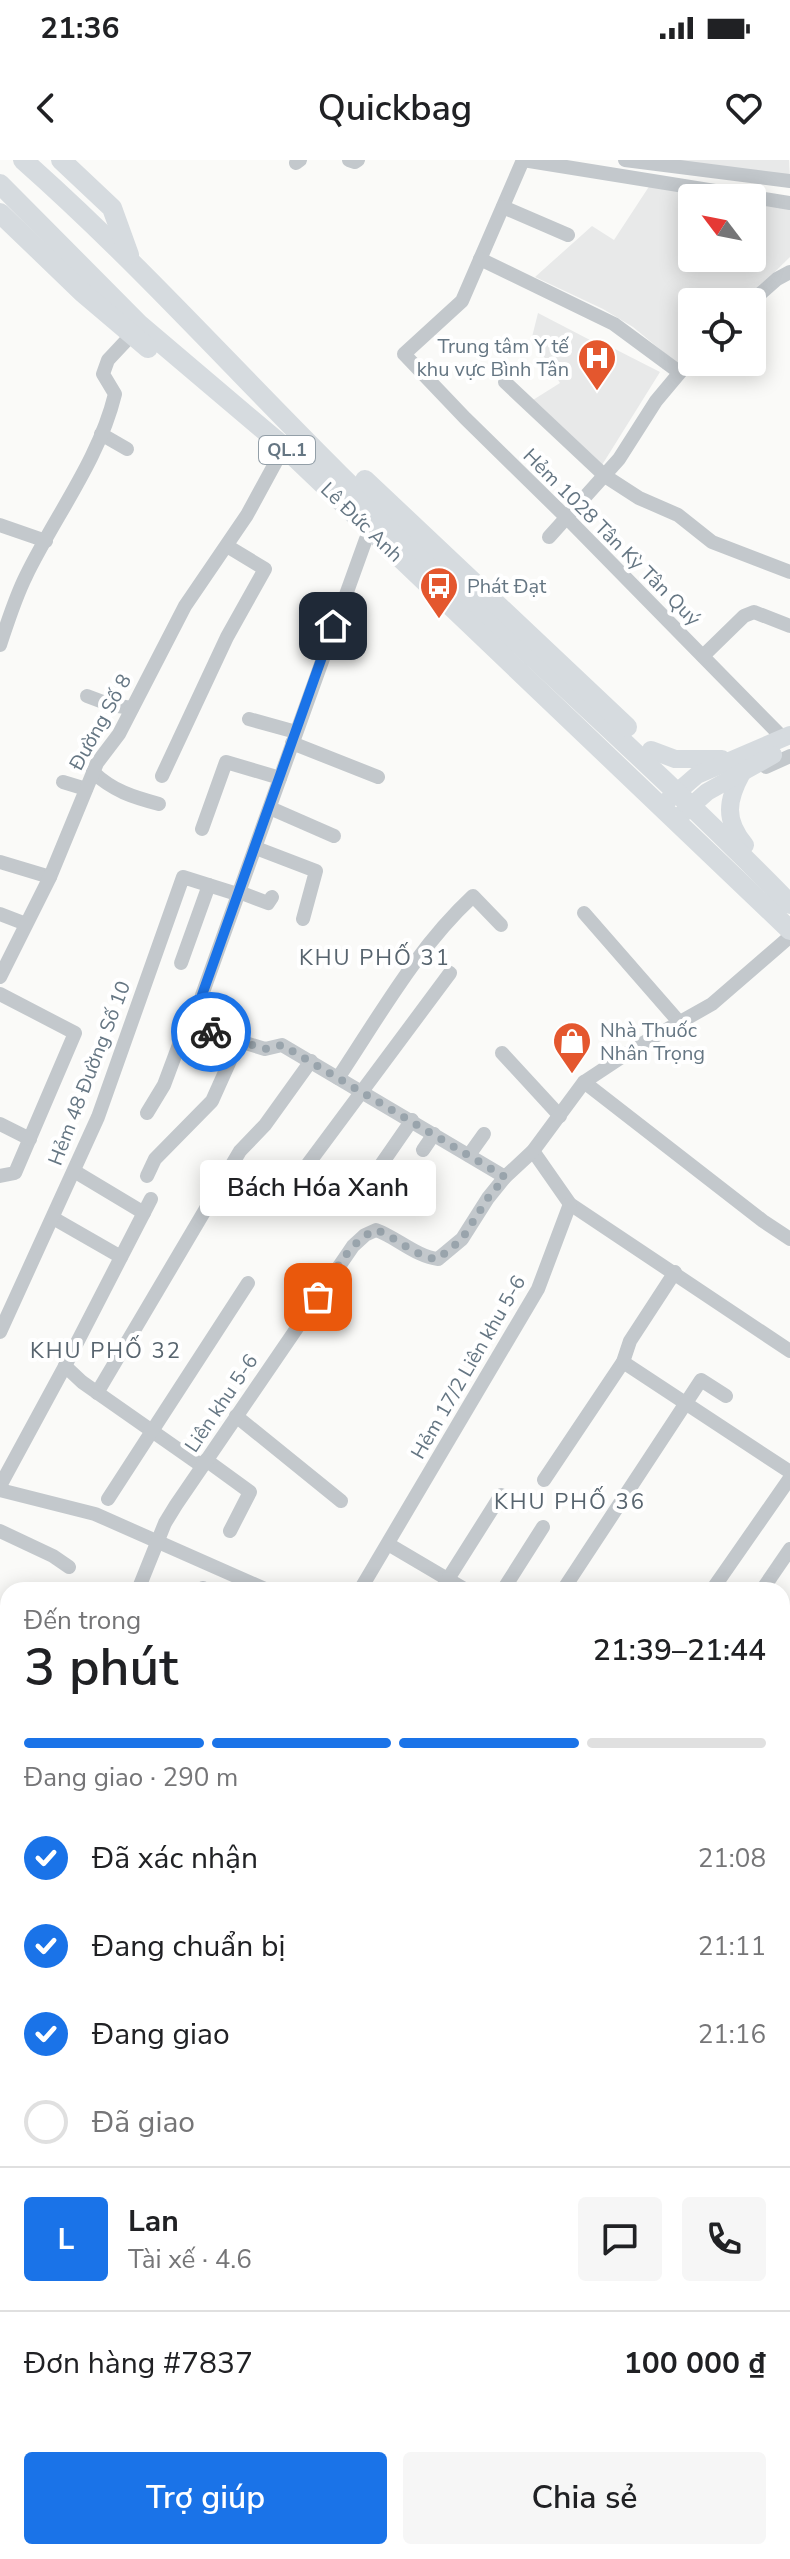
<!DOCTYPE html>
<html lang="vi">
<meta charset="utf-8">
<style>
body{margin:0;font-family:"Nunito Sans",sans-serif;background:#f6f6f6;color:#202124;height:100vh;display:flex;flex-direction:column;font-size:30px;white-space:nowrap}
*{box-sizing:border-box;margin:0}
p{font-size:26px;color:#757577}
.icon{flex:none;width:44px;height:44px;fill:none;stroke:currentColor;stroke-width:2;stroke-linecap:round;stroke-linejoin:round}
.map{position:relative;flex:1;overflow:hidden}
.sheet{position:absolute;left:0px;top:1422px;width:790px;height:978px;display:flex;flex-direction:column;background:#fff;border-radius:24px 24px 0 0;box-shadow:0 4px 20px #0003}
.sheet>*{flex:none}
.needle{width:52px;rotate:302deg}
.tools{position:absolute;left:678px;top:24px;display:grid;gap:16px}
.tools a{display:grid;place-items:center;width:88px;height:88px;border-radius:8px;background:#fff;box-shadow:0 4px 20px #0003;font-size:40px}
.pin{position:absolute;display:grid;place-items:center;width:68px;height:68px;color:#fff;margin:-34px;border-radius:16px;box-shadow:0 4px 12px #0006}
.courier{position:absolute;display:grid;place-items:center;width:80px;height:80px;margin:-40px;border:6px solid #1a73e8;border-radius:50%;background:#fff;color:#222;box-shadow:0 2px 10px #0007}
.bubble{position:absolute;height:56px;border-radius:8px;background:#fff;box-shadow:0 4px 20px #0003;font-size:26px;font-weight:600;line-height:56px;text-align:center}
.head em{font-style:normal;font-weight:600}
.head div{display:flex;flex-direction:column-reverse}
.head{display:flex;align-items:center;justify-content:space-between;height:136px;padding:0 24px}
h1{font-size:52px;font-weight:600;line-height:60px}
.bar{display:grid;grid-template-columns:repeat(4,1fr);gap:12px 8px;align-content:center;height:96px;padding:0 24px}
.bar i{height:10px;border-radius:6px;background:#e0e0e0}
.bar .on{background:#1a73e8}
.bar p{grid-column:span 4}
.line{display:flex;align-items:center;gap:20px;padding:0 24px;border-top:2px solid #e0e0e0}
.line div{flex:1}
.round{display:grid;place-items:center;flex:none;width:84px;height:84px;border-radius:8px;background:#f6f6f6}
ol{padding:0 24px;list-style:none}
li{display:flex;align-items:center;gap:24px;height:88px}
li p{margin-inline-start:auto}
li .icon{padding:8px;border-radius:50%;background:#1a73e8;color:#fff;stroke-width:4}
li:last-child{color:#757577}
li i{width:44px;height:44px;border:4px solid #e0e0e0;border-radius:50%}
.button{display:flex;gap:16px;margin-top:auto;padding:16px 24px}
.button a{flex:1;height:92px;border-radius:8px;background:#1a73e8;color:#fff;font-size:32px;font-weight:600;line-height:92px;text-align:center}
.button a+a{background:#f6f6f6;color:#202124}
.status{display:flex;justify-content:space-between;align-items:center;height:56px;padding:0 40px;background:#fff;direction:ltr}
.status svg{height:22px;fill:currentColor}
header{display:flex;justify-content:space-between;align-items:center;height:104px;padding:0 24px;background:#fff;font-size:36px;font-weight:600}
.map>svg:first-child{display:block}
.built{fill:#e8e9e9}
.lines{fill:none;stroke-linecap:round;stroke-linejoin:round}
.minor{stroke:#c3c8cc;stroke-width:14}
.major{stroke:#d6dbdf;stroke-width:18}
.highway{stroke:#d6dbdf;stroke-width:20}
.done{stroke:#99a4ac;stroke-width:8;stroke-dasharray:0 14.4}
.route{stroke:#1a73e8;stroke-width:10}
.labels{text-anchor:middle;stroke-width:8;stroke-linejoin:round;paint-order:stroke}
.shield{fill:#fff;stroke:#939fa8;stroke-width:2}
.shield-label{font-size:18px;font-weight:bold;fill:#657683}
.poi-label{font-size:20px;fill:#657683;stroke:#fff;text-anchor:start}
.street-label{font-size:20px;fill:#657683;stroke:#fff}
.neighbourhood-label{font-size:22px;letter-spacing:2px;fill:#57646e;stroke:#fff}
</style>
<div class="status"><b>21:36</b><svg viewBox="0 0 49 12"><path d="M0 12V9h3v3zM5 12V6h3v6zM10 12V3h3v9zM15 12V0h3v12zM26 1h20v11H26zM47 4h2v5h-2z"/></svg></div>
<header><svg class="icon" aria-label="back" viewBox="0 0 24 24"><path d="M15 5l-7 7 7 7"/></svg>Quickbag<svg class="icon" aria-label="heart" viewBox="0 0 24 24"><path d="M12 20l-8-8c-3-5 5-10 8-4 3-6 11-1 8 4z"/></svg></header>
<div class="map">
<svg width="790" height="2399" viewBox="0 0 790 2399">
<rect width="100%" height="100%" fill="#fafaf8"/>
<g class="built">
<polygon points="662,0 789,0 790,18"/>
<polygon points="650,25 742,38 692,38 692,98 752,98 752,39 790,45 790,97 744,142 692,142 692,192 679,205 633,167 603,149 535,117 592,66 614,80"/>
<polygon points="538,153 590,180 607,185 660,212 602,305 533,240 560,223 532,177"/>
</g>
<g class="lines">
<g class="minor">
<polyline points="349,0 355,2 358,0"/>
<polyline points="523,0 462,141 404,194 465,258 567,358 779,574"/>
<polyline points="523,0 790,43"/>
<polyline points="625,0 790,21"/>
<polyline points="296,3 300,0"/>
<polyline points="503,47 568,75"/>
<polyline points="480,99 614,164 679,212"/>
<polyline points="751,142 777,119 790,112"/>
<polyline points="505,222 605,316 639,338 678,355 712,382 790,412"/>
<polyline points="101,274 127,289"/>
<polyline points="0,365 46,381"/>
<polyline points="549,377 619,299 656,241 692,198"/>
<polyline points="366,379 202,835 210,872 265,889 282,885 505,1017"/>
<path d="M0,485c8,-24 15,-47 26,-69 29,-60 73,-116 89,-182l-12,-20 5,-14 30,-32"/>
<polyline points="703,496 744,456 754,452 790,466"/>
<polyline points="87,536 111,545 132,548"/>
<polyline points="249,559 296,572"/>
<polyline points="292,583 378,617"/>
<polyline points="766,607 790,596"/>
<path d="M93,612c20,19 40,25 66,32"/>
<polyline points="162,616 227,477 265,409 227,386"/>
<polyline points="63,622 86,629"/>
<polyline points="270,648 334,676"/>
<polyline points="202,669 226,602 280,618"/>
<polyline points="256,688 316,711 303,759"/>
<polyline points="0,702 50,717"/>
<polyline points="239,732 268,743 272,737"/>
<polyline points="584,753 680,863"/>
<polyline points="0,754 26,764"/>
<polyline points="181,803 209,725"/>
<polyline points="0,817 50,717 97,603 119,574 185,446 247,355 284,287"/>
<polyline points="0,834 75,873 15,1013 0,1016"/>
<polyline points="502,893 560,956"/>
<path d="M338,918c42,-63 79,-130 135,-182l28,29"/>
<polyline points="584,922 763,1061 790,1079"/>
<polyline points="147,953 164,925 186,866 210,872"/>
<polyline points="0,964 30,979"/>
<polyline points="423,990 434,974"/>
<polyline points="533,991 570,1044 790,1191"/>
<polyline points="469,995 484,974"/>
<polyline points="305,1008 450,813"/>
<polyline points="74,1011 144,1053"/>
<polyline points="147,1016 155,999 212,941 238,883"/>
<polyline points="358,1038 412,960"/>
<polyline points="53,1058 121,1097"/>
<polyline points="0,1172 98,957 183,717 237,734"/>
<polyline points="623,1202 790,1312"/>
<polyline points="65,1206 151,1039"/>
<polyline points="97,1233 240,991 265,965 311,901"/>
<polyline points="236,1256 341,1341"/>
<polyline points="206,1300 250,1332 230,1371"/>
<polyline points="544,1320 623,1202 630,1181 675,1112"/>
<polyline points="0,1326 65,1206 82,1222 202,1306"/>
<polyline points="0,1330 95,1354 267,1430"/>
<polyline points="108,1339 248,1123"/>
<polyline points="0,1371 53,1396 69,1407"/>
<polyline points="388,1384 466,1430"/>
<path d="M138,1430l27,-67 11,-18 177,-259 12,-11 11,-5c20,7 41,27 62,29l24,-20 26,-41 17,-21 28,-26 51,-69 59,-39 69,-39 74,-64"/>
<polyline points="203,1430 203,1428"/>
<polyline points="360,1430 538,1129 570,1044"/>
<polyline points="441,1430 501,1335"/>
<polyline points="503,1430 543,1367"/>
<polyline points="563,1430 701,1220 726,1236"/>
<polyline points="712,1430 790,1318"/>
<polyline points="762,1430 790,1389"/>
<polyline points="0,1459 8,1463"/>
<polyline points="782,1490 790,1480"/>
<polyline points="0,1515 8,1519"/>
<polyline points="0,1615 8,1601"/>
<polyline points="782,1664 790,1655"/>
<polyline points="0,1757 8,1760"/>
<polyline points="0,1782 8,1772"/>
<polyline points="0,1856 8,1862"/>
<polyline points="0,1924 8,1931"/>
<polyline points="0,2040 8,2047"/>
<polyline points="0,2194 8,2201"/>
<polyline points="782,2205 790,2197"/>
<polyline points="782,2289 790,2297"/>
<polyline points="782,2330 786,2326"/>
<polyline points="782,2382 790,2375"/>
<polyline points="619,2392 627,2399"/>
<polyline points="686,2392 693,2399"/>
<polyline points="760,2392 767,2399"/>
<polyline points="222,2399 229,2392"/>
<polyline points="586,2399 593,2392"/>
</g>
<g class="major">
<polyline points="651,590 675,599 722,599"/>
<path d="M742,613c-15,27 -18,47 3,72"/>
<polyline points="667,641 697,615 790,575"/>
<polyline points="681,655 707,632 773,595"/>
</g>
<g class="highway">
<path d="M23,0c112,99 211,210 317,315 148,145 305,281 450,429"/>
<polyline points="61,0 112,48 129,95"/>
<polyline points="0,24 140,165 284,287 790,770"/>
<polyline points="0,53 82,132 148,188"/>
<polyline points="365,320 627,567"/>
</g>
</g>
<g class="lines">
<path class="done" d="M211,872l54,17 17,-4 223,132 -17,21 -26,41 -24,20c-21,-1 -42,-22 -62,-29 -27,11 -42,44 -58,67"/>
<polyline class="route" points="211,872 202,835 333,466"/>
</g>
<defs>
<symbol id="hospital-pin" viewBox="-11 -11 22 30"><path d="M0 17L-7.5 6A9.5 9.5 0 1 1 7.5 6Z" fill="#e4572e" stroke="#fff"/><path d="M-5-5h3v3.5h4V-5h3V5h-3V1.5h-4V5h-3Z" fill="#fff"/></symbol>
<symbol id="bus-pin" viewBox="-11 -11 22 30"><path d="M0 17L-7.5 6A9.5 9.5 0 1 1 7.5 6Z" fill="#e4572e" stroke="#fff"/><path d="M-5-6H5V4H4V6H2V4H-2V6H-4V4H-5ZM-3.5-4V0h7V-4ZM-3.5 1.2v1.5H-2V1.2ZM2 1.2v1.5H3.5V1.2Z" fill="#fff"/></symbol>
<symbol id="shop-pin" viewBox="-11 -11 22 30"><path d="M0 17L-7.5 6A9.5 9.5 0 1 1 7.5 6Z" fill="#e4572e" stroke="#fff"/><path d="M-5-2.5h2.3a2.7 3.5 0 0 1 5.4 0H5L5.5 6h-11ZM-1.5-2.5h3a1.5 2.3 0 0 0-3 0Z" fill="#fff"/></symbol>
</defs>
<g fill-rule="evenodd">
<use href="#hospital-pin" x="575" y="176" width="44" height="60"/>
<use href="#bus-pin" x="417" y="404" width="44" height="60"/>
<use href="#shop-pin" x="550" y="859" width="44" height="60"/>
</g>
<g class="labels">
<rect class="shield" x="259" y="276" width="56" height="28" rx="6"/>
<g class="shield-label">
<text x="287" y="296">QL.1</text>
</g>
<g class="poi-label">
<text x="569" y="193" text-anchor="end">Trung tâm Y tế<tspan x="569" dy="23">khu vực Bình Tân</tspan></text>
<text x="467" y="433">Phát Đạt</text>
<text x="600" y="877">Nhà Thuốc<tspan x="600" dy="23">Nhân Trọng</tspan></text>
</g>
<g class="street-label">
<text transform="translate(362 362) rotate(44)" y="7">Lê Đức Anh</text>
<text transform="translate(612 377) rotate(45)" y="7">Hẻm 1028 Tân Kỳ Tân Quý</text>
<text transform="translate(100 562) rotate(-61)" y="7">Đường Số 8</text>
<text transform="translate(89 913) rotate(-69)" y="7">Hẻm 48 Đường Số 10</text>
<text transform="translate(468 1207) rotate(-60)" y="7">Hẻm 17/2 Liên khu 5-6</text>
<text transform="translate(221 1243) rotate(-56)" y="7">Liên khu 5-6</text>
</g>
<g class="neighbourhood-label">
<text x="375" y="805">KHU PHỐ 31</text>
<text x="106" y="1198">KHU PHỐ 32</text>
<text x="570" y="1349">KHU PHỐ 36</text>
</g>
</g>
</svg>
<div class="tools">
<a><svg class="needle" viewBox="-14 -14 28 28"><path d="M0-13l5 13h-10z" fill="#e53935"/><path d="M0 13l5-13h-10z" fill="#757577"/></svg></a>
<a><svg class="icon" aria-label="locate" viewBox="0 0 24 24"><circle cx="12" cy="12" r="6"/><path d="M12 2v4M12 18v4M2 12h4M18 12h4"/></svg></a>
</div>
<div class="pin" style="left:318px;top:1137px;background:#ea580c"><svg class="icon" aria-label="bag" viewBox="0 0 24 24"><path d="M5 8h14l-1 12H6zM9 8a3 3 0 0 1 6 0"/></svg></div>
<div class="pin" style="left:333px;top:466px;background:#1f2937"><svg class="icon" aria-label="home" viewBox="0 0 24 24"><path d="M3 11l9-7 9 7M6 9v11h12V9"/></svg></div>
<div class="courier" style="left:211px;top:872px"><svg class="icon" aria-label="bike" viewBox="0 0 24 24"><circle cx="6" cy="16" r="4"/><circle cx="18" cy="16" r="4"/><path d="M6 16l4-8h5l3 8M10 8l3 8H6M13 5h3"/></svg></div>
<div class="bubble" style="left:200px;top:1000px;width:236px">Bách Hóa Xanh</div>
<section class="sheet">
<div class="head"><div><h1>3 phút</h1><p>Đến trong</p></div><em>21:39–21:44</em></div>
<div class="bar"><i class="on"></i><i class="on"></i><i class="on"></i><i></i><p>Đang giao · 290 m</p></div>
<ol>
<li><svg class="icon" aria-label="check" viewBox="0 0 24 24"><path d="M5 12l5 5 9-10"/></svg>Đã xác nhận<p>21:08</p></li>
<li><svg class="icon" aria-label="check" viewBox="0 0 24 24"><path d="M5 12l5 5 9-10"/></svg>Đang chuẩn bị<p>21:11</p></li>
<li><svg class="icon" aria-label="check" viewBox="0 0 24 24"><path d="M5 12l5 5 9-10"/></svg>Đang giao<p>21:16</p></li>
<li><i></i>Đã giao</li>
</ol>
<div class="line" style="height:144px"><b class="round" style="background:#1a73e8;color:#fff">L</b><div><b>Lan</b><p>Tài xế · 4.6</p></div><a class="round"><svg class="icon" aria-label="chat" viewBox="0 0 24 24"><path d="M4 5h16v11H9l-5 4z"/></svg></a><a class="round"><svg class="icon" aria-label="phone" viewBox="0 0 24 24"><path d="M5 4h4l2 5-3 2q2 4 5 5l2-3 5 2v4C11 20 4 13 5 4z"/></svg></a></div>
<div class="line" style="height:104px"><div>Đơn hàng #7837</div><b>100 000 ₫</b></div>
<div class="button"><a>Trợ giúp</a><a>Chia sẻ</a></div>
</section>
</div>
